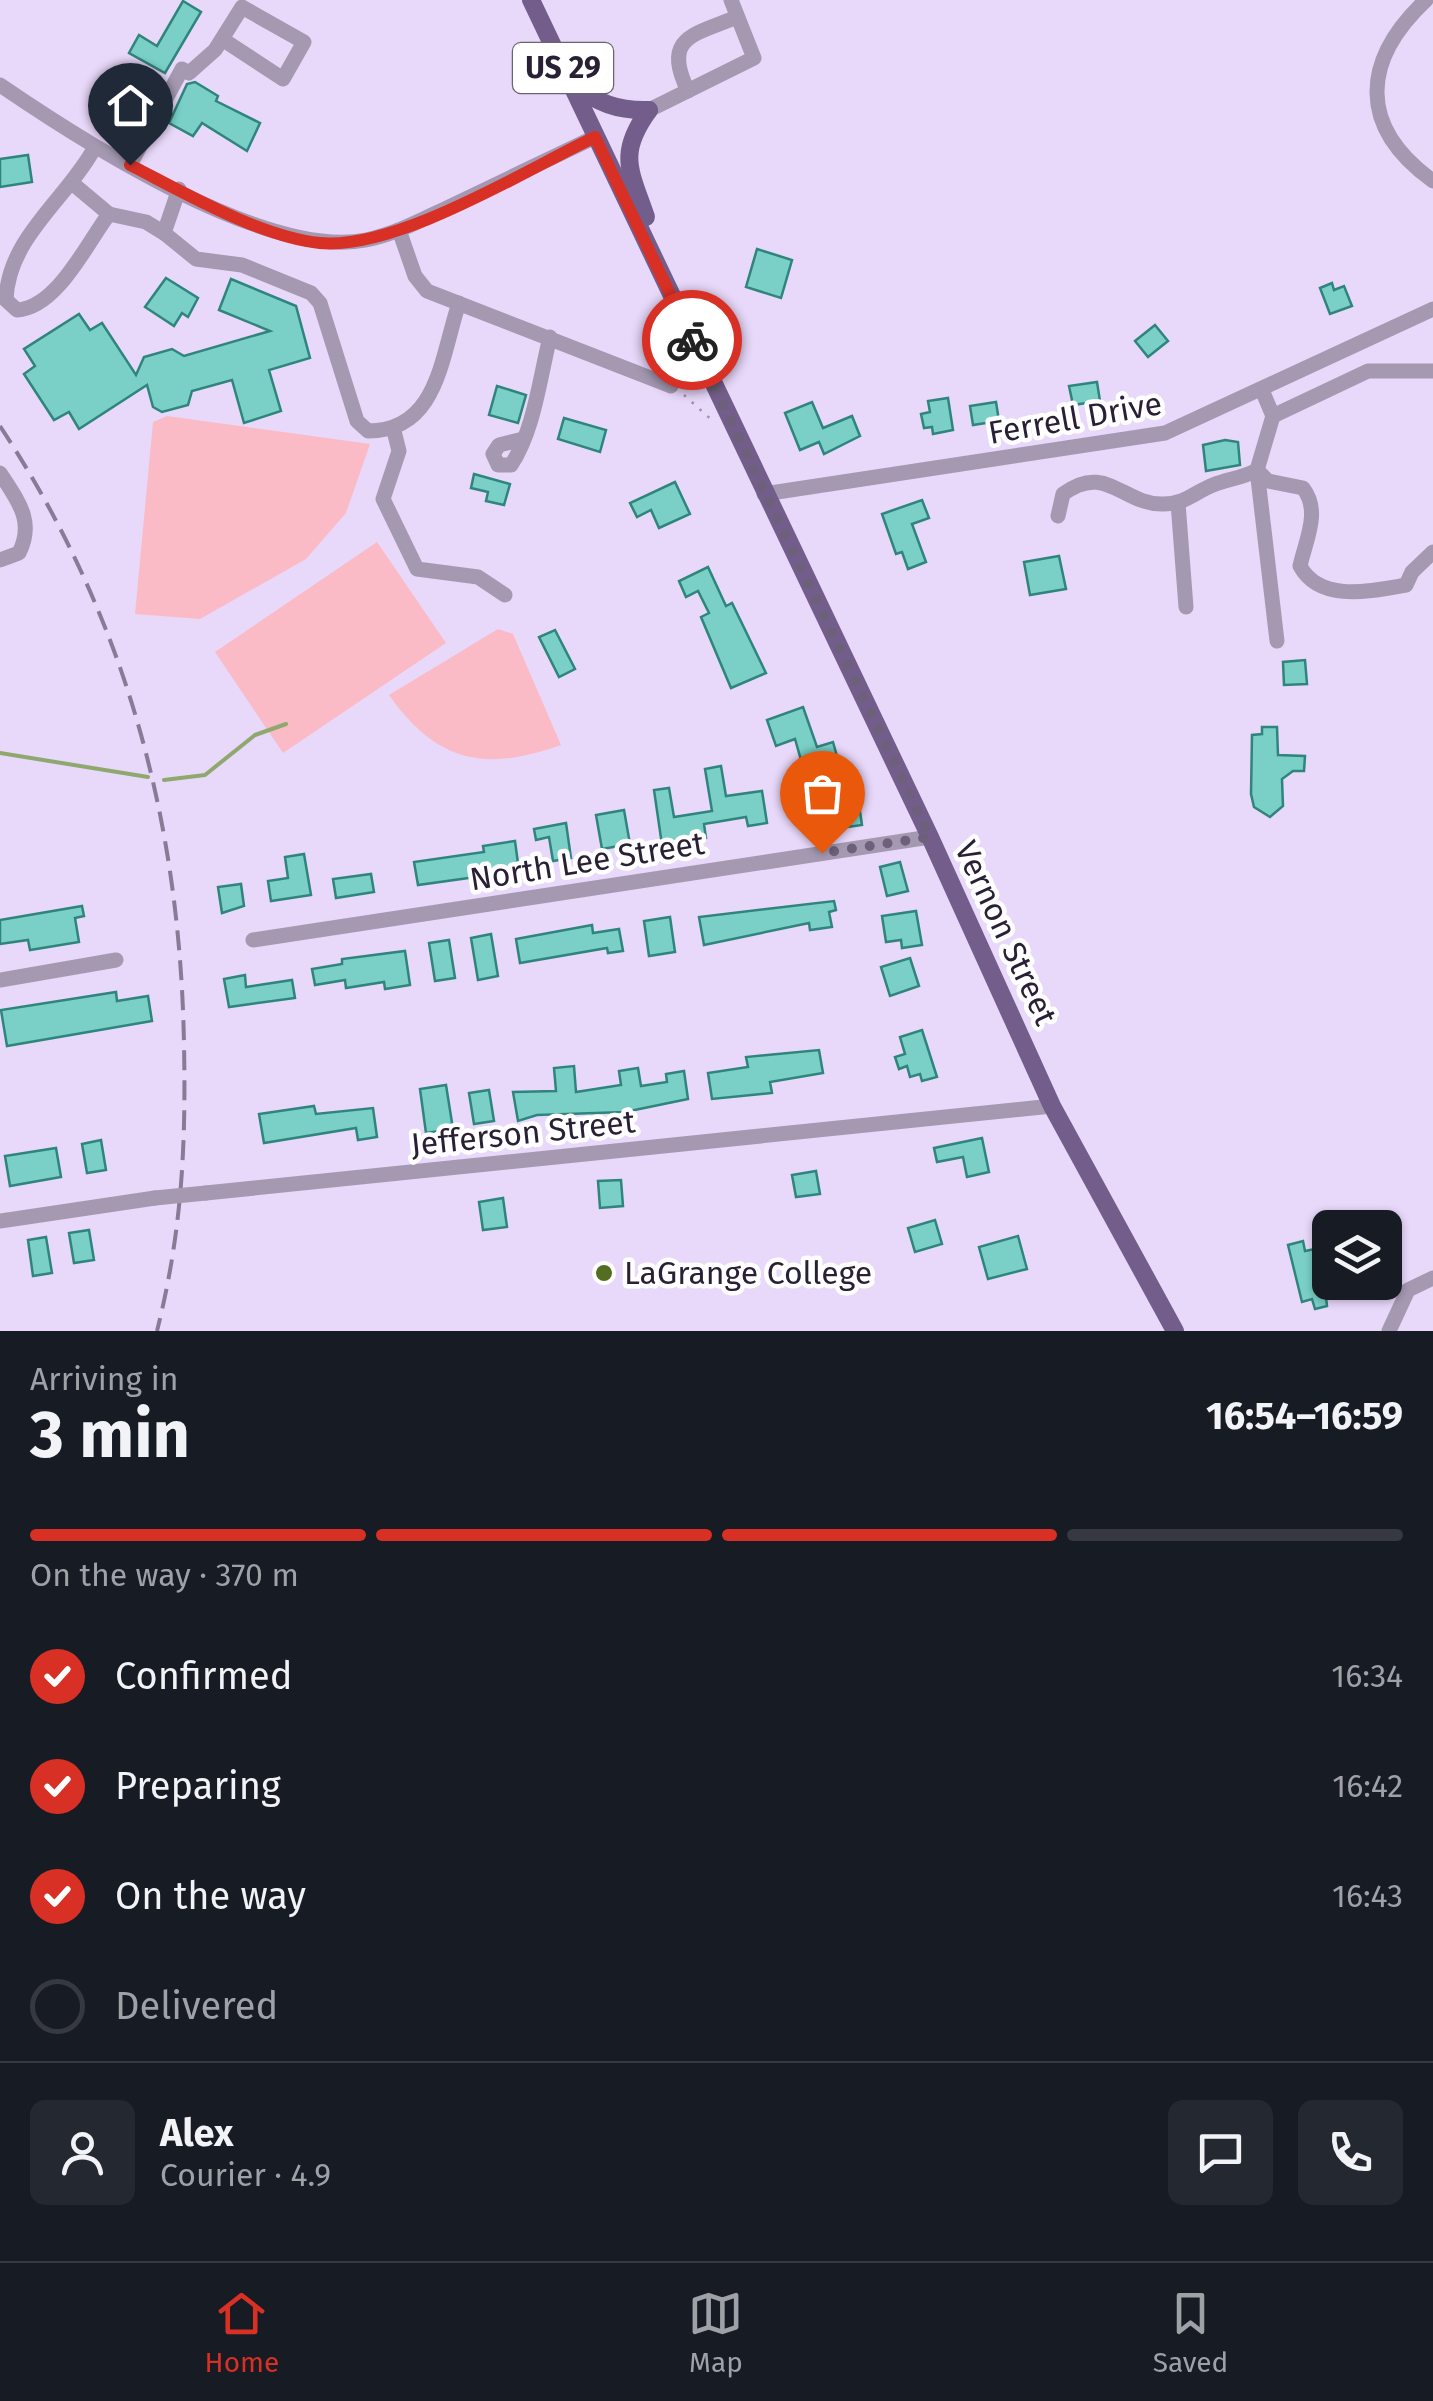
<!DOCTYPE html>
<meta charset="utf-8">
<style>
body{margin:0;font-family:"Fira Sans",sans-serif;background:#242831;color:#f1f3f6;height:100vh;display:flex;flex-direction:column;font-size:38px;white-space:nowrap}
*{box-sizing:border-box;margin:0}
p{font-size:32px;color:#9ea1a6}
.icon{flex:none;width:55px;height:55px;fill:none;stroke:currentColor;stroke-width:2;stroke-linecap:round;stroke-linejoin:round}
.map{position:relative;height:1331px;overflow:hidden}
.side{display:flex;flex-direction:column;background:#171b24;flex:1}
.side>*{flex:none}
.tools{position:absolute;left:1312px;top:1210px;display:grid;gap:20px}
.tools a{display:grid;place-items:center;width:90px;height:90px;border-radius:15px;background:#171b24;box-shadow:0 2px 8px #0004;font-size:50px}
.pin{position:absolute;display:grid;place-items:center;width:85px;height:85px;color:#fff;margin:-102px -42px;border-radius:50% 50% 50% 0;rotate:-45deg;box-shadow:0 0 10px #0007}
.pin .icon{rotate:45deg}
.courier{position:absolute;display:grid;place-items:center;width:100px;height:100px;margin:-50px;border:8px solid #d93025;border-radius:50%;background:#fff;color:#222;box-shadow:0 2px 12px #0007}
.summary em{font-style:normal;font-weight:700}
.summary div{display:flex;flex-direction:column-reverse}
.summary{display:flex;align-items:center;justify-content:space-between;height:170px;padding:0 30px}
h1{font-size:65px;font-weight:700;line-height:75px}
.bar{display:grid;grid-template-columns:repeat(4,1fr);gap:15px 10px;align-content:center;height:120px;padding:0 30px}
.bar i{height:12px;border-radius:8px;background:#363941}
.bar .active{background:#d93025}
.bar p{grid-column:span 4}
.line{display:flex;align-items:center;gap:25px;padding:0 30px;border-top:2px solid #363941}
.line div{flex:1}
.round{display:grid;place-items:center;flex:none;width:105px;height:105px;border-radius:15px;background:#242831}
ol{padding:0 30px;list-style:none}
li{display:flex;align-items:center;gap:30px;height:110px}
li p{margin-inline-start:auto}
li .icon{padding:10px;border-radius:50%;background:#d93025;color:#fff;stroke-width:4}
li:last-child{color:#9ea1a6}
li i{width:55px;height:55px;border:5px solid #363941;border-radius:50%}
.tab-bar{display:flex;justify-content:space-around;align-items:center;height:140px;border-top:2px solid #363941;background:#171b24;font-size:28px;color:#9ea1a6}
.tab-bar a{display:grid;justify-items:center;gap:5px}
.tab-bar .active{color:#d93025}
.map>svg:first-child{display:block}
.green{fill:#fabbc6}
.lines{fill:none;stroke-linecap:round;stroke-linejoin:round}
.stream{stroke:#8fa86d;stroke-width:4}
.building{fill:#7ad0c7;stroke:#2f857d;stroke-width:2.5}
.path{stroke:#9e91ae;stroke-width:2.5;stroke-dasharray:2.5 8;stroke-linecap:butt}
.minor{stroke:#a599b2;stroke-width:15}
.major{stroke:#735d8a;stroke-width:18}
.rail{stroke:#887b96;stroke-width:4;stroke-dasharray:20 10;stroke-linecap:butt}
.minor-bridge{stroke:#a599b2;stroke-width:15}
.done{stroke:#6c607a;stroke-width:10;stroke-dasharray:0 18}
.route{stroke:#d93025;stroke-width:12}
.poi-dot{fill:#536e21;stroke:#fff;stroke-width:4}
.labels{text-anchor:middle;stroke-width:9;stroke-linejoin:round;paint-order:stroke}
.shield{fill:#fff;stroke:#6a6372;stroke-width:2.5}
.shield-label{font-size:30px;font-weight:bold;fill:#2a2035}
.street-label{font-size:32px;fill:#2a2035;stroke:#fff}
.poi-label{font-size:32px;fill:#2a2035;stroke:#fff;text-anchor:start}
</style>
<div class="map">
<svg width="1433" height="1331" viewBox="0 0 1433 1331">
<rect width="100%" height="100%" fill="#e8d8fa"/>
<g class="green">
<polygon points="167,416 370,444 346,513 306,559 200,619 135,614 153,422"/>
<polygon points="377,542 446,643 283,753 215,652"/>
<path d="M498,629l15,5 48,111c-76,27 -124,18 -172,-50z"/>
</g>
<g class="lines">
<g class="stream">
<polyline points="0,753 148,777"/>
<polyline points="164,780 205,775 255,735 286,724"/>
</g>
</g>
<g class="building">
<polygon points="183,1 201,12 165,73 129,53 139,35 157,46"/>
<polygon points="195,82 218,96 216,101 260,123 247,151 202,123 193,136 169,123 187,84"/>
<polygon points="28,155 32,182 0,187 0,159"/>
<polygon points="757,249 792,260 781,298 746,287"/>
<polygon points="166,278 198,298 188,317 182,313 174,326 145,307"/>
<polygon points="231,279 296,306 310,358 269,370 281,411 244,423 232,380 192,391 188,405 162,412 153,407 147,385 79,429 69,412 54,420 24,374 35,366 24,349 79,314 90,330 102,323 136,375 144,357 172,349 184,356 270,331 219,310"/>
<polygon points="1332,283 1334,290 1344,286 1352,306 1330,314 1320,288"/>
<polygon points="1155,325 1168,341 1148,357 1135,341"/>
<polygon points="1097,382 1100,401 1073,405 1069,386"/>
<polygon points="497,386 526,395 518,423 489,415"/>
<polygon points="948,398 953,430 933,434 932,427 924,428 921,414 930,412 928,401"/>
<polygon points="812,402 823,428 852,416 860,436 824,454 819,442 800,450 785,413"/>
<polygon points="996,402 999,421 973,425 970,406"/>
<polygon points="564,418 606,430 600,452 558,439"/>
<polygon points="1225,440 1238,442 1240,465 1206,471 1203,445"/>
<polygon points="474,474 510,484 504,505 486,501 488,492 471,488"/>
<polygon points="675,482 690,514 659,528 651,510 637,517 630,503"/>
<polygon points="922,500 929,518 912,524 926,562 908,569 902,552 896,554 882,514"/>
<polygon points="1059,556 1066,589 1030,595 1024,562"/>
<polygon points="708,567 726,606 732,603 766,673 731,688 701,617 709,613 698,591 686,597 679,581"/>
<polygon points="555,630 575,669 559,677 539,637"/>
<polygon points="1305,660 1307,684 1284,685 1283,662"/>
<polygon points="803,707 817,747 833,742 847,792 857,791 862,825 840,828 833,781 820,784 816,771 805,774 795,739 776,746 767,720"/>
<polygon points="1262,727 1277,727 1278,755 1305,756 1304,771 1293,771 1282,779 1283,806 1270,817 1254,807 1251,794 1252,735 1262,734"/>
<polygon points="721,766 726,796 762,791 767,823 748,826 746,817 704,824 706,838 662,845 654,790 669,788 674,817 712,811 705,769"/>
<polygon points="624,810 630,844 602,849 596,815"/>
<polygon points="566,823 571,858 553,861 549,837 536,840 534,829"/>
<polygon points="515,841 519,871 418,885 414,862 484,852 483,846"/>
<polygon points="304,854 311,895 271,901 268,881 288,878 285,857"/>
<polygon points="900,862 908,891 887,896 880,867"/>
<polygon points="371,874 374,892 336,898 333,879"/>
<polygon points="241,884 244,906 222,913 218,887"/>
<polygon points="834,901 836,910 829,912 832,927 810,930 809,923 704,945 699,917"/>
<polygon points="82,906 84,916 75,918 79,942 30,950 28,940 0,944 0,920"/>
<polygon points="916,911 922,945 902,948 901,940 886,942 882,916"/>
<polygon points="670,917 675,952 649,956 644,921"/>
<polygon points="592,925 593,933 619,929 623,951 608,953 607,948 520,963 516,939"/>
<polygon points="491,934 498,976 478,980 471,938"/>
<polygon points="449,940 455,978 435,981 429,943"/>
<polygon points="405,951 410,985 385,989 384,982 346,988 345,980 315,985 312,969 342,964 342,959"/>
<polygon points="910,958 919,986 890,996 881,967"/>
<polygon points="245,975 246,987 292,980 295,998 229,1007 224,979"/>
<polygon points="116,992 117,1001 148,996 152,1021 7,1046 1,1010"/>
<polygon points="922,1030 937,1077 922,1081 920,1074 910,1077 907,1066 899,1069 895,1057 905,1054 900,1037"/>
<polygon points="819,1050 823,1073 770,1082 772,1093 712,1099 708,1073 748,1067 746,1057"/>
<polygon points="574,1066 576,1092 621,1085 619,1071 638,1068 641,1086 667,1082 666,1074 684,1071 688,1099 625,1112 537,1115 518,1121 513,1092 556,1091 554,1068"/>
<polygon points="446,1085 453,1129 426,1133 420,1089"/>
<polygon points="489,1090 494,1121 474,1124 469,1093"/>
<polygon points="314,1106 316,1114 373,1108 377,1137 358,1140 356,1128 264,1143 259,1114"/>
<polygon points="982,1138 989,1172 967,1177 963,1157 937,1162 934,1148"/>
<polygon points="101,1140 106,1170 87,1173 82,1144"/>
<polygon points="56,1148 61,1177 10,1186 5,1156"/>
<polygon points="816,1171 820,1194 796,1197 792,1175"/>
<polygon points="621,1180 623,1206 600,1208 598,1181"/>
<polygon points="503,1198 507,1227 483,1230 479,1202"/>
<polygon points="935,1220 942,1244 915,1252 908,1228"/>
<polygon points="89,1230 94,1260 74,1263 69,1233"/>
<polygon points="1018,1236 1027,1269 988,1279 979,1247"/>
<polygon points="46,1237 52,1273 33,1276 28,1240"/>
<polygon points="1303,1241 1305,1251 1315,1249 1322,1282 1332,1282 1335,1295 1326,1297 1327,1306 1315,1309 1312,1299 1302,1302 1288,1245"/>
</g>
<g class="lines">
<polyline class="path" points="684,395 715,423"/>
<g class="minor">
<path d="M1426,0c-65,61 -68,127 7,181"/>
<path d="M0,85c82,56 266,175 366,155 30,-6 57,-21 85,-34 48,-23 96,-46 144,-69"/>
<path d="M688,91c-26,-54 5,-56 49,-74"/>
<polyline points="649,110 754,58 731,0"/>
<path d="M95,147c-28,52 -87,90 -89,153l11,10c40,-2 70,-67 92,-96l37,8 18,11"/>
<polyline points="130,165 182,69 189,73 215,50 242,7 304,42 283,79 222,39"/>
<polyline points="72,183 109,214"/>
<path d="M179,189l-15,44 32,26 46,6 69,28 9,10 37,118 11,10c70,0 73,-74 91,-128"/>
<polyline points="399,230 415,276 427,291 671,386"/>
<polyline points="1262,390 1273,416 1368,371 1433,371"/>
<polyline points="394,431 399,451 383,499 417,569 478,577 505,595"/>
<path d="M523,439l-24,6 -6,9 5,11h13c23,-34 29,-88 39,-128"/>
<path d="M1257,470l11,11 35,7c18,23 3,51 -3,78 20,37 71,25 106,19l6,-13 21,-20"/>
<polyline points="1257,470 1277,641"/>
<path d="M0,473c18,28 35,48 19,80l-19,7"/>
<polyline points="764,494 1165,433 1433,309"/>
<polyline points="1178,503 1186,607"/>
<path d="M1058,516l5,-22c43,-32 60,11 100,10 22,0 32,-12 50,-19 15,-6 30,-7 44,-15l16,-54"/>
<polyline points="253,940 930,837"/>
<polyline points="0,980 116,960"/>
<polyline points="206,1193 1052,1106"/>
<polyline points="0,1221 155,1198"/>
<polyline points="1389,1331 1408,1290 1433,1278"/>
</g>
<g class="major">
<polyline points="531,0 930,837 1052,1106 1175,1331"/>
<path d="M572,84c26,19 45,27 77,26"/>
<path d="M646,217c-16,-47 -29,-63 3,-107"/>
</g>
<path class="rail" d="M0,426c125,190 180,393 184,618 2,103 -2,187 -27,287"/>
<polyline class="minor-bridge" points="155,1198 206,1193"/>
</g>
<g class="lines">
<polyline class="done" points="692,340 930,837 822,853"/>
<path class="route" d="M130,165c53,27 130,72 190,78 77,7 204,-72 275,-106l97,203"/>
</g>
<circle class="poi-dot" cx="604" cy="1273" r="10"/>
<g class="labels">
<rect class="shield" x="513" y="43" width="100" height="50" rx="8"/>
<g class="shield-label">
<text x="563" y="78">US 29</text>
</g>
<g class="street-label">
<text transform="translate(1075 418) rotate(-10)" y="11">Ferrell Drive</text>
<text transform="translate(587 861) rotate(-9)" y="11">North Lee Street</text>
<text transform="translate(1006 933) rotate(65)" y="11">Vernon Street</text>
<text transform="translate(523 1133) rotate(-6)" y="11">Jefferson Street</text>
</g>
<g class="poi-label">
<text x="624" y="1284">LaGrange College</text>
</g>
</g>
</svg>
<div class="tools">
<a><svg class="icon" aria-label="layers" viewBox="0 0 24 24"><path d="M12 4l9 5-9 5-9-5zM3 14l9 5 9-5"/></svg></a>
</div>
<div class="pin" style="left:822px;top:853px;background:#ea580c"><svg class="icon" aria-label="bag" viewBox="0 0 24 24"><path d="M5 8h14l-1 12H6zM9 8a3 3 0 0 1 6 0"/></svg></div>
<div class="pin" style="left:130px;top:165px;background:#1f2937"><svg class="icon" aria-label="home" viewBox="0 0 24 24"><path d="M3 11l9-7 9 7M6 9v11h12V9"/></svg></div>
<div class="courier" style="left:692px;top:340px"><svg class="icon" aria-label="bike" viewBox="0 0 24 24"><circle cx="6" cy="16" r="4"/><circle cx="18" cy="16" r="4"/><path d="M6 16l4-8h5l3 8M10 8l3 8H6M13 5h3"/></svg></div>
</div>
<section class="side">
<div class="summary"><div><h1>3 min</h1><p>Arriving in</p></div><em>16:54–16:59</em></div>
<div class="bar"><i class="active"></i><i class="active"></i><i class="active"></i><i></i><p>On the way · 370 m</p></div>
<ol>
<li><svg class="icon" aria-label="check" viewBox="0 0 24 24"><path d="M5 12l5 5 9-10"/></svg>Confirmed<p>16:34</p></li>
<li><svg class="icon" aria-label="check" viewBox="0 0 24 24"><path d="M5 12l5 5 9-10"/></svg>Preparing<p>16:42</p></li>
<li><svg class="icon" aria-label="check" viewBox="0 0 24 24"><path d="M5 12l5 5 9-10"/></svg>On the way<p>16:43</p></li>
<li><i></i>Delivered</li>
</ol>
<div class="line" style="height:180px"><a class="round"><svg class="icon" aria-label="person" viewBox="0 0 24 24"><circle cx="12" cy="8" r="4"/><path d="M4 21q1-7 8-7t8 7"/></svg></a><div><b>Alex</b><p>Courier · 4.9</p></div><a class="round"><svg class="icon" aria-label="chat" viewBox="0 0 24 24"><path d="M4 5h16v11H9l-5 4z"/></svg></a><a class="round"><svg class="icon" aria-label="phone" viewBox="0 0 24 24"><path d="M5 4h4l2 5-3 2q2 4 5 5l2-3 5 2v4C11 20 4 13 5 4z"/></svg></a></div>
</section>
<nav class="tab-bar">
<a class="active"><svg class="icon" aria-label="home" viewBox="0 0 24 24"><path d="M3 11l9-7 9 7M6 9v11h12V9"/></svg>Home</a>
<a><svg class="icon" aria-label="map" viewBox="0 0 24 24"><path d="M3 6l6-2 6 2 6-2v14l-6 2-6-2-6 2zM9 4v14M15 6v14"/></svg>Map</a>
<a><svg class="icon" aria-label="saved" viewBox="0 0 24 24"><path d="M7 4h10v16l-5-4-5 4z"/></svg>Saved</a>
</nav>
